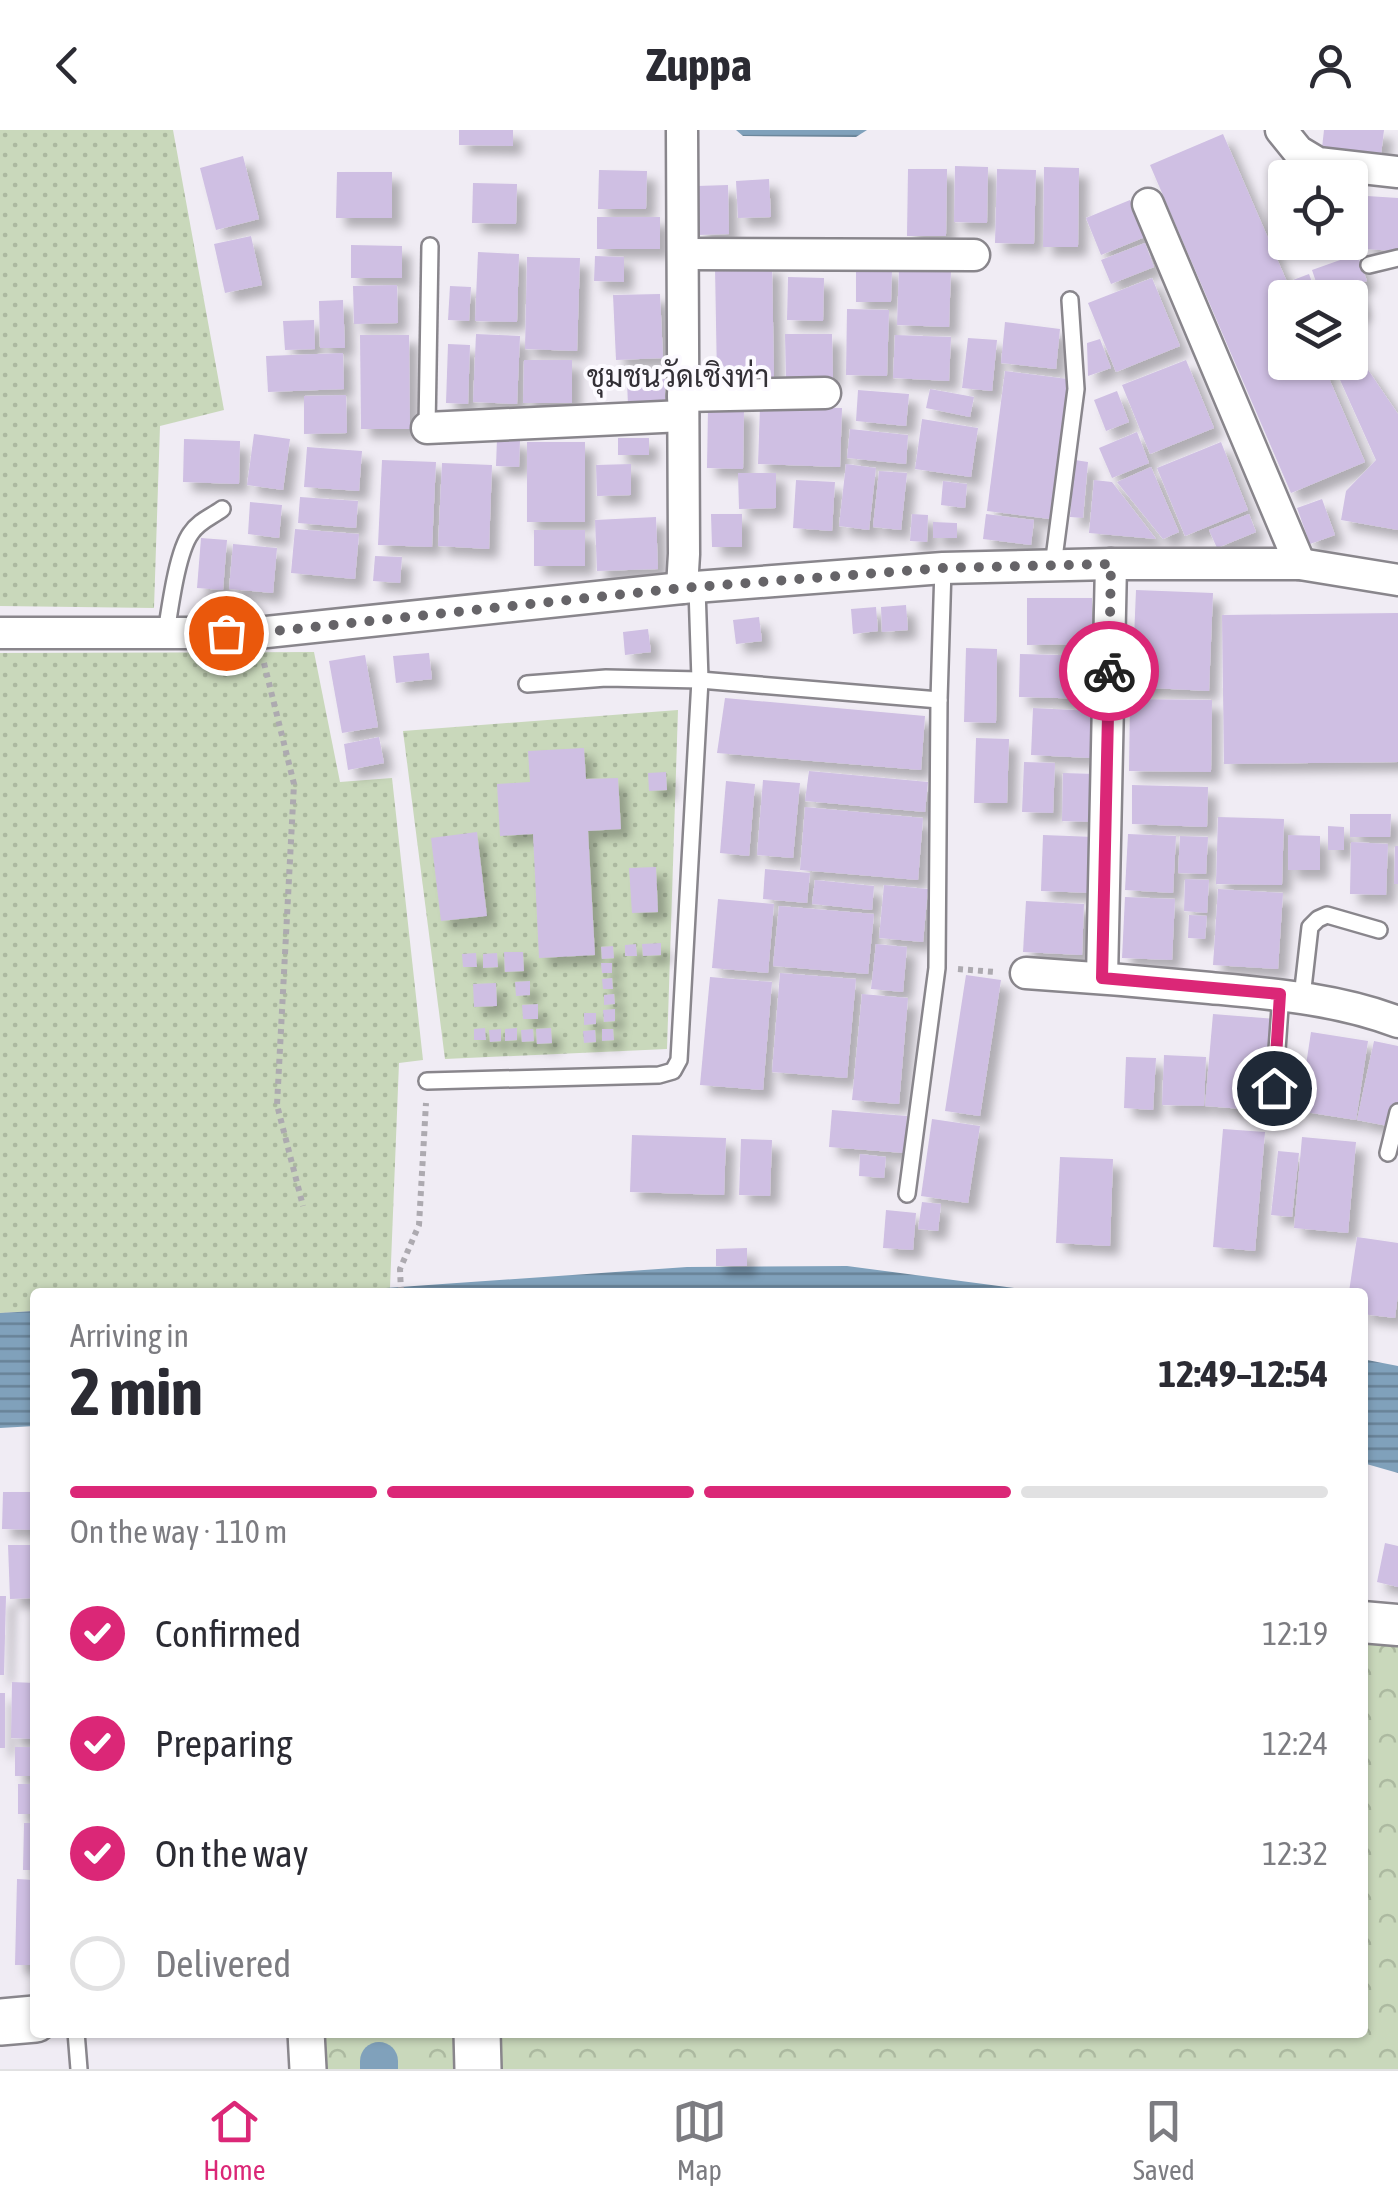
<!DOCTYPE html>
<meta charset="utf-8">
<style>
body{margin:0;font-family:"Asap Condensed",Sarabun,sans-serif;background:#f2f2f3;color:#2b2b33;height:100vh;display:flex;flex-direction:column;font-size:38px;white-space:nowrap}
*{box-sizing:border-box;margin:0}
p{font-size:32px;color:#7c7c81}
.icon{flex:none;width:55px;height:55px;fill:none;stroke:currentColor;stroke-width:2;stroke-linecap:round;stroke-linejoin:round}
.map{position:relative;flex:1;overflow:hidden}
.details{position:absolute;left:30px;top:1158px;width:1338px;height:750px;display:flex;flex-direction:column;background:#fff;border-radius:10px;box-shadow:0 2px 8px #0004}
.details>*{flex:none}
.controls{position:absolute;left:1268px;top:30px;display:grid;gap:20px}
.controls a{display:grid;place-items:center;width:100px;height:100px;border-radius:10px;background:#fff;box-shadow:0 2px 8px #0004;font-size:50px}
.pin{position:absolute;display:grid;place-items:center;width:85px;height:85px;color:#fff;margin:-42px;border:5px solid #fff;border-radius:50%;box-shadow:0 2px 10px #0007}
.courier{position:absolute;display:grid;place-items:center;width:100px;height:100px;margin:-50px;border:8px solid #db2777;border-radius:50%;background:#fff;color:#222;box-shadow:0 2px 12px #0007}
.summary em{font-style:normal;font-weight:700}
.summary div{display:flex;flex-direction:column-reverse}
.summary{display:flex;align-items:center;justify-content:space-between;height:170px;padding:0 40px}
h1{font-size:65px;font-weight:700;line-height:75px}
.bar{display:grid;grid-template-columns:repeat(4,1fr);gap:15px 10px;align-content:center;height:120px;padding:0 40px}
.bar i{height:12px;border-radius:8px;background:#e1e1e2}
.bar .selected{background:#db2777}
.bar p{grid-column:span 4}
ol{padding:0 40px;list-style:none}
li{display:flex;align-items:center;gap:30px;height:110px}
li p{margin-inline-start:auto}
li .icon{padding:10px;border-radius:50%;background:#db2777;color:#fff;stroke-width:4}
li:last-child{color:#7c7c81}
li i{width:55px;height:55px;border:5px solid #e1e1e2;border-radius:50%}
header{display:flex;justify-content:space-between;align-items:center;height:130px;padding:0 40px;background:#fff;font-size:45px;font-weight:700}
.menu{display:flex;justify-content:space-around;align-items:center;height:140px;border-top:2px solid #e1e1e2;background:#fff;font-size:28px;color:#7c7c81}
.menu a{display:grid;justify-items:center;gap:5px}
.menu .selected{color:#db2777}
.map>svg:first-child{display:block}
.grass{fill:url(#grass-dots)}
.forest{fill:url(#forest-crowns)}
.water{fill:url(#water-rules)}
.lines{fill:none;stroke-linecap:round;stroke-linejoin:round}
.canal{stroke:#80a1bb;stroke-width:38}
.building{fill:#cfbfe3;filter:url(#shadow)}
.service-casing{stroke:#89868c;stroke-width:20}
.minor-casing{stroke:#89868c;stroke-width:35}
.tertiary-casing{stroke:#89868c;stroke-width:40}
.secondary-casing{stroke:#89868c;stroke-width:45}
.primary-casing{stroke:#89868c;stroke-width:50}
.path{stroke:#adaab0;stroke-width:6;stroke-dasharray:5 5;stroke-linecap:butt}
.service{stroke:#fff;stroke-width:15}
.minor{stroke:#fff;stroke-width:30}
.tertiary{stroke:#fff;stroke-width:35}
.secondary{stroke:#fff;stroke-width:40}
.primary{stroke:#fff;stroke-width:45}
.done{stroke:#666468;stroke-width:10;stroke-dasharray:0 18}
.route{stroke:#db2777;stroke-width:12}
.labels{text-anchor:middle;stroke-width:8;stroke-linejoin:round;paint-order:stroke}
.neighbourhood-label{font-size:30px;fill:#333036;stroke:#fcfaff}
</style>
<header><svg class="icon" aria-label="back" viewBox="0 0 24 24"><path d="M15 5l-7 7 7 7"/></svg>Zuppa<svg class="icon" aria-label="person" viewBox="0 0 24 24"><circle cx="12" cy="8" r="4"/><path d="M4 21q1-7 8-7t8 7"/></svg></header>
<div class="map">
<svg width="1398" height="1939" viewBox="0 0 1398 1939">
<defs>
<pattern id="grass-dots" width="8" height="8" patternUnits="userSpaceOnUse" patternTransform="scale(2.5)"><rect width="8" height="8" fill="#c9d8bb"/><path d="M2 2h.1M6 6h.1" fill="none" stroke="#acb9a0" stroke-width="1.8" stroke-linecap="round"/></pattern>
<pattern id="forest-crowns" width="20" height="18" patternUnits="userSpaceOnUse" patternTransform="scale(2.5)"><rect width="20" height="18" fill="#c9d8bb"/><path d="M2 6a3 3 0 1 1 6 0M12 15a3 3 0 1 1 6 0" fill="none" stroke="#acb9a0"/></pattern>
<pattern id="water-rules" width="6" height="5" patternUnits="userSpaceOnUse" patternTransform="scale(2.5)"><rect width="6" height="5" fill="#80a1bb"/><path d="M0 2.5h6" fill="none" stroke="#688297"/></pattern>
<filter id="shadow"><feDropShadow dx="9" dy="9" stdDeviation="5" flood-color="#0004"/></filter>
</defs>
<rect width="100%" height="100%" fill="#f0ecf4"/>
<g class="grass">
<polygon points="0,0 173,0 224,280 160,296 154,478 0,476"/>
<polygon points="314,522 340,652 392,648 423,930 399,933 390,1158 329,1162 35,1162 35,1181 0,1183 0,523"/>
<polygon points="678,580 667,919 445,929 403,601"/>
</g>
<polygon class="forest" points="1363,1509 1398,1513 1398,1939 325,1939 324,1903 1362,1902"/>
<g class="water">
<polygon points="736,0 867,0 856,7 743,6"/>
<polygon points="847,1136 1044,1162 329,1162 687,1137"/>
<polygon points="35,1181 35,1296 0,1298 0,1183"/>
<polygon points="1362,1229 1398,1236 1398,1343 1363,1333"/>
</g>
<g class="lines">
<polyline class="canal" points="379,1931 379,1939"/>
</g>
<g class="building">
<polygon points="459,0 513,0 513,16 459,15"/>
<polygon points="1324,0 1384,0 1381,25 1322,18"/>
<polygon points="1223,4 1294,168 1285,168 1285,232 1322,232 1365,332 1291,363 1150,35"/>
<polygon points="243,26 259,89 216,100 200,38"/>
<polygon points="955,36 988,37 987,93 954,92"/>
<polygon points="1044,37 1079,38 1078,117 1043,117"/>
<polygon points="908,39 947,39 946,106 907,106"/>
<polygon points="997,39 1036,40 1034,114 995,113"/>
<polygon points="599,40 647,41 646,79 598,79"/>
<polygon points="337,42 392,42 392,88 336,88"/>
<polygon points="769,49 771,87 738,88 736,51"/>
<polygon points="473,53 517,54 516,94 472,93"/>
<polygon points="728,55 729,104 698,105 697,56"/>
<polygon points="1367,66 1398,68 1398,121 1363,119"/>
<polygon points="1130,70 1145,107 1101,125 1086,88"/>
<rect x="597" y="87" width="63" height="32"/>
<polygon points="251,106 262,155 225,163 214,114"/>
<polygon points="1145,113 1154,137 1111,154 1101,130"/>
<polygon points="351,115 402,116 402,148 351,148"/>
<polygon points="478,122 519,124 517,192 475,191"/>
<polygon points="1357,124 1367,151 1321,167 1312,140"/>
<polygon points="595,126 624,127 624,152 594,151"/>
<polygon points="527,127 580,128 577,221 525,219"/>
<polygon points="772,135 774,247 717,249 715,137"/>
<polygon points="899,137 951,140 949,197 897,195"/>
<polygon points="856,138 892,138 891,172 856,172"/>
<polygon points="1309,144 1318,168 1299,168 1293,150"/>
<polygon points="788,147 824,148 823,191 787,190"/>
<polygon points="1152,148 1180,216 1116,242 1088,173"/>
<polygon points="397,155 398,193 354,194 353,156"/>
<polygon points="450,156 471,157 469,191 448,190"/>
<polygon points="1356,161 1363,181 1350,186 1350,168 1341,167"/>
<polygon points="660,164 663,228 616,230 613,165"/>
<polygon points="343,170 345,218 320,218 319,171"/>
<polygon points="847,179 889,180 887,246 846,245"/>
<polygon points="314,190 315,219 285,220 283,191"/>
<polygon points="1005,192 1060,199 1056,239 1001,233"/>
<polygon points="476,204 520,206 517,274 473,272"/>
<polygon points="785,204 832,204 833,249 786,250"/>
<polygon points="360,205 409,205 410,299 361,299"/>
<polygon points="895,205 951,207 949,251 893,248"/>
<polygon points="968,208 997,210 992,261 962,258"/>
<polygon points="1100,209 1111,238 1088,246 1087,213"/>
<polygon points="448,214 470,215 468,274 446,273"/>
<polygon points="343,223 344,259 268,262 266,226"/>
<polygon points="524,230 572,230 572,273 523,273"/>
<polygon points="1186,230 1214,298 1150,324 1122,255"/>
<polygon points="1364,234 1398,284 1398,400 1341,390 1346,361 1376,330 1336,241"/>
<polygon points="1005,241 1068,249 1050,389 987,381"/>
<polygon points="665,249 665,274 628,276 627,251"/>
<polygon points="930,259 974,267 970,287 926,278"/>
<polygon points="858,260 909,264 906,296 856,291"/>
<polygon points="1117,261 1129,292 1106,301 1094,270"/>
<polygon points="346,265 347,303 304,304 304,266"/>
<polygon points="760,276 842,278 840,337 758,334"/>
<polygon points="708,278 744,278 743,339 707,338"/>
<polygon points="922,289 978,298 971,347 915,339"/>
<polygon points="850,299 908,305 906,334 847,328"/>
<polygon points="1137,302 1149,333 1112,348 1099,318"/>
<polygon points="254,304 290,309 283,360 247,355"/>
<polygon points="497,308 520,310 519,337 496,336"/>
<rect x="618" y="308" width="31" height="17"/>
<polygon points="184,309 240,311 239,354 183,352"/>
<rect x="527" y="312" width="58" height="80"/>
<polygon points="1221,312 1248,380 1185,406 1157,338"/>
<polygon points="307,317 362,321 359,361 304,357"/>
<polygon points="382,330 436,332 432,417 378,415"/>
<polygon points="1075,330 1088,332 1083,388 1070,387"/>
<polygon points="442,333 492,335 489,419 438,416"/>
<polygon points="631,334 631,365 597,366 596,335"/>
<polygon points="846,334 876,338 869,400 839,396"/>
<polygon points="1151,337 1179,402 1163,409 1117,352"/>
<polygon points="879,341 907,343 901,400 873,397"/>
<polygon points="738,343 776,343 776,378 739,379"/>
<polygon points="796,350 835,352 832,401 793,398"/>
<polygon points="1094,350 1112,352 1156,409 1089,403"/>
<polygon points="943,351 967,354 965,378 941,375"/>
<polygon points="300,367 358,371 356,398 298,393"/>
<polygon points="1322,369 1335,405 1310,414 1297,378"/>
<polygon points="250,372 282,375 279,408 248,404"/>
<polygon points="711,384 742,384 742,417 712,417"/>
<polygon points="912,384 928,385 927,412 910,411"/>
<polygon points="986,384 1034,390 1031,415 983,409"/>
<polygon points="1249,384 1256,402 1217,418 1209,400"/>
<polygon points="656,387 658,439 597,441 595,390"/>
<polygon points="933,392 957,393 957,408 933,408"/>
<polygon points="295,399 359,404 355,449 291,443"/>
<rect x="534" y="400" width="51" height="36"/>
<polygon points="201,408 227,410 223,460 197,458"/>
<polygon points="233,414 277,418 273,463 229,459"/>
<polygon points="375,426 402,427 400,453 373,451"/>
<polygon points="1136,460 1213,463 1209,561 1132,557"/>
<polygon points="1027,468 1092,468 1092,514 1027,515"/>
<polygon points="906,475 908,500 882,502 881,477"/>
<polygon points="876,477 878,501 853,504 851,479"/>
<polygon points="1398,483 1398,632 1224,634 1222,485"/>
<polygon points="759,487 762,511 736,514 733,490"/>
<polygon points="648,499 651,522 625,525 623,502"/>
<polygon points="966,518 997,519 996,593 964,592"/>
<polygon points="429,523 432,549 396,553 393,526"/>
<polygon points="1020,524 1097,526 1096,569 1019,567"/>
<polygon points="365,525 378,597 342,603 329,531"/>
<polygon points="725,568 925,586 921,640 717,623"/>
<polygon points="1130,569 1212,570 1211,642 1129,641"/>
<polygon points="1033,578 1094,581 1091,628 1031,625"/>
<polygon points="379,607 384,633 348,640 344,614"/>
<polygon points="976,608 1009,609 1007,673 974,673"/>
<polygon points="584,618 586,649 618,648 621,699 588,701 595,825 539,828 533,704 500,706 497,654 530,652 528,621"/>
<polygon points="1024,632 1055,633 1053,683 1022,682"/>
<polygon points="809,641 928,652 925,682 805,671"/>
<polygon points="666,642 667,660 649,661 648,643"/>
<polygon points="1063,643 1097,644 1095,692 1062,691"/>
<polygon points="763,650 800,653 793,728 757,725"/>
<polygon points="726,651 755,654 749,726 720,723"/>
<polygon points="1132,655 1208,657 1207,697 1132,694"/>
<polygon points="805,677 923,688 918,750 800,740"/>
<polygon points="1350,684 1391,684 1390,707 1350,707"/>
<polygon points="1218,687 1284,689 1282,755 1216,754"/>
<polygon points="1328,696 1344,697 1344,720 1328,720"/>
<polygon points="477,702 487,786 441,791 431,708"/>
<polygon points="1128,704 1176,706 1173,763 1125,760"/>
<polygon points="1043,705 1096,707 1094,763 1041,761"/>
<polygon points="1288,705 1320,706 1320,740 1288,740"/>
<polygon points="1180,706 1208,707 1206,744 1178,743"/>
<polygon points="1351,712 1388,714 1386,765 1350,764"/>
<polygon points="1395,716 1398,716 1398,754 1394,754"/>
<polygon points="656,737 658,782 632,783 629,738"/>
<polygon points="765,739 810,743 807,773 763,769"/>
<polygon points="1185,749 1209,750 1207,783 1184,781"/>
<polygon points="815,750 874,756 872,780 812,774"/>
<polygon points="884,755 928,759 923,812 879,808"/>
<polygon points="1218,759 1283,763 1278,839 1213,835"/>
<polygon points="1125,767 1175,769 1172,830 1122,828"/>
<polygon points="718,769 774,774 768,843 712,838"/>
<polygon points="1026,771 1084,774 1082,825 1023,822"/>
<polygon points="779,776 874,784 868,844 773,836"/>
<polygon points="1189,785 1207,786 1205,809 1188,808"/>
<polygon points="661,813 661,825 643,826 642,814"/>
<polygon points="636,814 637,826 625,826 625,815"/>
<polygon points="876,814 907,817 903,862 871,859"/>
<polygon points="613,816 614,828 602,829 601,817"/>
<polygon points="504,822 523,822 524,841 505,842"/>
<polygon points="476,823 477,837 463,837 462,824"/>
<polygon points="497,823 498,837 483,838 483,824"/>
<polygon points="601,833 612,833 612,843 602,843"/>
<polygon points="780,843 856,849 847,948 772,942"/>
<polygon points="966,845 1001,850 980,986 945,981"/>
<polygon points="710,847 772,852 763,960 700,955"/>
<polygon points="612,848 613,859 603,859 602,849"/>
<polygon points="530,851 530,865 516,866 515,852"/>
<polygon points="496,853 497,876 474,877 473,854"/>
<polygon points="614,864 615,874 604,875 604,865"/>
<polygon points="862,864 908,868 899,974 852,970"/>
<polygon points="538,874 538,889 523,889 522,875"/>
<polygon points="615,879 615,891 604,892 603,880"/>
<polygon points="584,883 596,883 596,894 584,895"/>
<polygon points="1213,884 1276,889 1268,981 1205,976"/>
<polygon points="485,898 486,910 474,910 474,899"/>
<polygon points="517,898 517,910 505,911 505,899"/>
<polygon points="551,898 552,913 537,914 536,899"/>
<polygon points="501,899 501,911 490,912 489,900"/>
<polygon points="533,899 534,911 522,912 521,900"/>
<polygon points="602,899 613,899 614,910 602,911"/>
<polygon points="595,900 596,912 584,913 583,901"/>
<polygon points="1311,902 1368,911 1356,990 1299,981"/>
<polygon points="1374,911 1398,916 1398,973 1393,997 1357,990"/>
<polygon points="1164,925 1206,927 1204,976 1162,975"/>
<polygon points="1126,927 1156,928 1153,980 1124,978"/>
<polygon points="832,980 907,986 904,1023 829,1017"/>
<polygon points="932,989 980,996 968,1073 921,1066"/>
<polygon points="1223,999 1265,1002 1255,1121 1213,1117"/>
<polygon points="632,1005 726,1008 724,1065 630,1062"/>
<polygon points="1302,1007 1356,1012 1348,1103 1294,1098"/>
<polygon points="741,1009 772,1010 770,1066 739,1065"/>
<polygon points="1278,1021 1299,1023 1292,1087 1271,1085"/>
<polygon points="860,1024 886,1027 884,1048 859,1046"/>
<polygon points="1060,1027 1113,1029 1110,1116 1056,1113"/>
<polygon points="922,1072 941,1074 938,1101 918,1099"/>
<polygon points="886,1080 916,1083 913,1120 883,1118"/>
<polygon points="1357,1107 1398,1113 1398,1164 1395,1188 1362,1184 1362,1162 1349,1162"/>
<polygon points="747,1118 747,1136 716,1136 716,1119"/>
<polygon points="3,1362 35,1362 35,1400 2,1399"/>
<polygon points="1385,1413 1398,1416 1398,1457 1377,1452"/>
<polygon points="8,1415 35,1415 35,1468 10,1469"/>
<polygon points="0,1466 6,1466 4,1545 0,1545"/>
<polygon points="12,1552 35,1553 35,1609 11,1608"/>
<rect x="0" y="1563" width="5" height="55"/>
<rect x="15" y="1617" width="20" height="29"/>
<rect x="18" y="1654" width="17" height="30"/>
<polygon points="24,1693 35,1693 35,1740 23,1740"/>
<polygon points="17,1749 35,1750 35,1835 15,1835"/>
</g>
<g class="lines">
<defs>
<g id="service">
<polyline points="1369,135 1398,128"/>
<polyline points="427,298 430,116"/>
<polyline points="1053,436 1076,259 1070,170"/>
<path d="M166,503c4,-25 11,-81 25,-100 8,-12 20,-16 31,-24"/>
<polyline points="527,554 606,548 700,550 939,570"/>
<polyline points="1302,867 1310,797 1318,789 1327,785 1379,800"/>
<polyline points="427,951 659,945 673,941 679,930 700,550 697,458"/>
<polyline points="1272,989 1281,864"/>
<polyline points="1388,1023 1398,982"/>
<polyline points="907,1064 937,838 939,570 943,438"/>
<polyline points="76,1902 79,1939"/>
</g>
<g id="minor">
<polyline points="682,0 684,424 682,458"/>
<polyline points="1281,0 1298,21 1318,33 1398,42"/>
<polyline points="1148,74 1300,434"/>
<polyline points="683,124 974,125"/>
<polyline points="683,266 825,263"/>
<polyline points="427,298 683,286"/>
<polyline points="0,503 257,503 682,458 943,438 1111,434 1300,434 1398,450"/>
<path d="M1026,843c62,4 123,9 184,15 64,6 128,11 188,34"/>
<polyline points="1102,848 1111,434"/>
</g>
<polyline id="tertiary" points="306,1902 308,1939"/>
<polyline id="secondary" points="1362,1492 1398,1495"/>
<g id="primary">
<polyline points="0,1892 35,1889"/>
<polyline points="477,1902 478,1939"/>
</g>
</defs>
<use href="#service" class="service-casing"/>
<use href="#minor" class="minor-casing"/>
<use href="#tertiary" class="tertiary-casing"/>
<use href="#secondary" class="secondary-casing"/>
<use href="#primary" class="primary-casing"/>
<g class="path">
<polyline points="264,533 294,654 277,975 303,1076"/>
<polyline points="958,839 995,842"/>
<polyline points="401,1162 400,1139 419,1095 426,973"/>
</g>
<use href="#service" class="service"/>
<use href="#minor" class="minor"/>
<use href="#tertiary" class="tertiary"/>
<use href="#secondary" class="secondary"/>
<use href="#primary" class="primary"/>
</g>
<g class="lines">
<polyline class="done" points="226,503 257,503 682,458 943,438 1111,434 1109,541"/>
<polyline class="route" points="1109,541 1102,848 1280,864 1274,958"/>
</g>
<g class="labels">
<g class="neighbourhood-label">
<text x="678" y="257">ชุมชนวัดเชิงท่า</text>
</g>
</g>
</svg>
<div class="controls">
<a><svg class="icon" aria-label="locate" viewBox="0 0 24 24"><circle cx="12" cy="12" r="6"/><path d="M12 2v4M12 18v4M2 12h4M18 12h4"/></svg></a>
<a><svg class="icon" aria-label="layers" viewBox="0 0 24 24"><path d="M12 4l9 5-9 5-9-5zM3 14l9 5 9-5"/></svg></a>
</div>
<div class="pin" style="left:226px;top:503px;background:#ea580c"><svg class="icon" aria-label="bag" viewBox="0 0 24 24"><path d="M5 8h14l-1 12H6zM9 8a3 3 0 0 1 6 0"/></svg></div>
<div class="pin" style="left:1274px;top:958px;background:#1f2937"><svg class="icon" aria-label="home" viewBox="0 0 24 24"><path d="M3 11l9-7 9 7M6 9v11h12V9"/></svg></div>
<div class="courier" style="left:1109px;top:541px"><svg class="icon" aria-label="bike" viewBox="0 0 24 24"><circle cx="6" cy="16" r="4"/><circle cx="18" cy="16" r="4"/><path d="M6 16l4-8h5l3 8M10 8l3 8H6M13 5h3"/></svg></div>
<section class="details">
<div class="summary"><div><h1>2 min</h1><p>Arriving in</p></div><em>12:49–12:54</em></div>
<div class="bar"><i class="selected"></i><i class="selected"></i><i class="selected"></i><i></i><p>On the way · 110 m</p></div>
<ol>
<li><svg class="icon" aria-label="check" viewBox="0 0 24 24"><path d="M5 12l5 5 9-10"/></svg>Confirmed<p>12:19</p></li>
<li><svg class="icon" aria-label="check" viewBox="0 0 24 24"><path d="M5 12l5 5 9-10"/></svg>Preparing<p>12:24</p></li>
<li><svg class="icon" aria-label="check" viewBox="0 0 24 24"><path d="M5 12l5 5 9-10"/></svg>On the way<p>12:32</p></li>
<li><i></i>Delivered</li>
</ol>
</section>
</div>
<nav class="menu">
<a class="selected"><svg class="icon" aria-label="home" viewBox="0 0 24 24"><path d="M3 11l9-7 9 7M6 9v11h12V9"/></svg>Home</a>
<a><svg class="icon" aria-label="map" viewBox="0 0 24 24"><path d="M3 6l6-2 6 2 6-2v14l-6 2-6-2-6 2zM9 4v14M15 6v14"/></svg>Map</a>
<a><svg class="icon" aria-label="saved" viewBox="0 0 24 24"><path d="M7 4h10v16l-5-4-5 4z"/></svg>Saved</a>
</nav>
